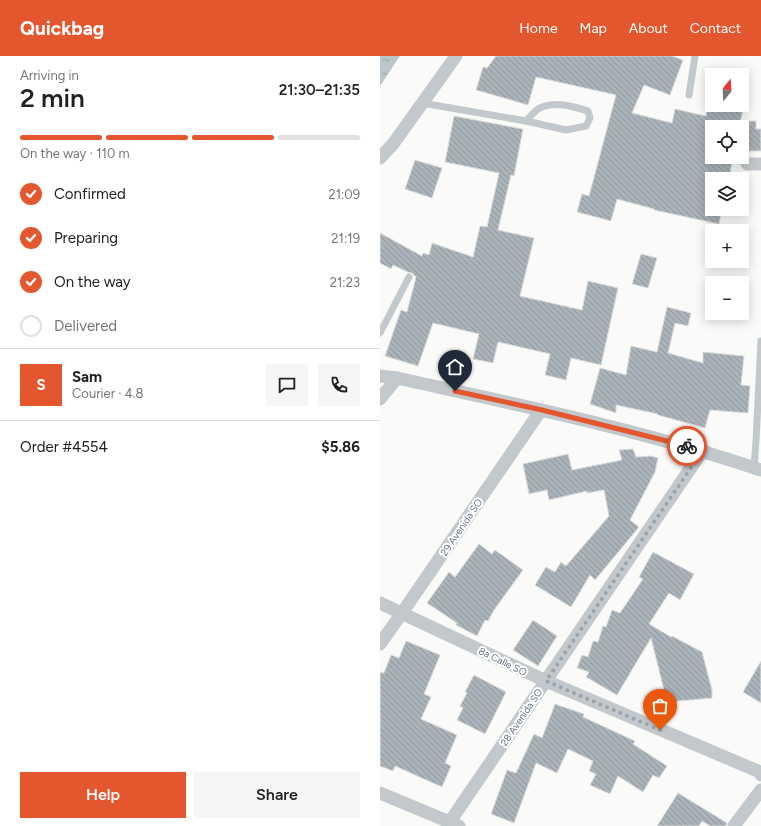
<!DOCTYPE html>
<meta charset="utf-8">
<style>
body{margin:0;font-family:Figtree,sans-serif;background:#f6f6f6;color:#202124;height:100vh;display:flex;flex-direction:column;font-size:15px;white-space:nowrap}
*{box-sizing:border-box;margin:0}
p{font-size:13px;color:#757577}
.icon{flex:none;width:22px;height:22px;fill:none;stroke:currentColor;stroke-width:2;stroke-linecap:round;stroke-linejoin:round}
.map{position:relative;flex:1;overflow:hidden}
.drawer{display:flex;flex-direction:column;background:#fff;width:380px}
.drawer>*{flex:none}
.needle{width:26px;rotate:18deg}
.tools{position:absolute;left:325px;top:12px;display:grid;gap:8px}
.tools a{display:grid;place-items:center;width:44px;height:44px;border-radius:0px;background:#fff;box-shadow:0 2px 10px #0003;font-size:20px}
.pin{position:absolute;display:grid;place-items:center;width:34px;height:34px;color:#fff;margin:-41px -17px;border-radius:50% 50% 50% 0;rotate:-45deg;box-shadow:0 0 4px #0007}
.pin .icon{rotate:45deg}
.courier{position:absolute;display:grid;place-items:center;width:40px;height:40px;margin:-20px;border:3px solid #e4572e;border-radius:50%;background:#fff;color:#222;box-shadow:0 1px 5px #0007}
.headline em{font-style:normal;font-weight:600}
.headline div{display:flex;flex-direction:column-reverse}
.headline{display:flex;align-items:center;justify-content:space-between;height:68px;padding:0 20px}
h1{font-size:26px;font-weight:600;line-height:30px}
.bar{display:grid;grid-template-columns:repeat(4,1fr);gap:6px 4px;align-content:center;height:48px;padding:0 20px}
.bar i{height:5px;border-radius:3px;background:#e0e0e0}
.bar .active{background:#e4572e}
.bar p{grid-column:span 4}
.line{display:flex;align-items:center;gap:10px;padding:0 20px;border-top:1px solid #e0e0e0}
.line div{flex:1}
.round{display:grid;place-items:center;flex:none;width:42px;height:42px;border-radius:0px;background:#f6f6f6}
ol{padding:0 20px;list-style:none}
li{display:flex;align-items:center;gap:12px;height:44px}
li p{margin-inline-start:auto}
li .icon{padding:4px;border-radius:50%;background:#e4572e;color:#fff;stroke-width:4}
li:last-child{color:#757577}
li i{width:22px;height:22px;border:2px solid #e0e0e0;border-radius:50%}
.primary-button{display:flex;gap:8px;margin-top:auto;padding:8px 20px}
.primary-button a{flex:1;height:46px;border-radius:0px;background:#e4572e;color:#fff;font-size:16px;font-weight:600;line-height:46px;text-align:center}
.primary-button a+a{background:#f6f6f6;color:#202124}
header{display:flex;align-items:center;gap:24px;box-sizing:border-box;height:56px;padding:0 20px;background:#e4572e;color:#fff}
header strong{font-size:19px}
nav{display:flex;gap:22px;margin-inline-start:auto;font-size:14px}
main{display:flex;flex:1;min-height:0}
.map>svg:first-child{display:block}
.water{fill:url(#water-ripples)}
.building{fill:url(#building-back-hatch);stroke:#dcdcda}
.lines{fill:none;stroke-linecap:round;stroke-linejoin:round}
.service{stroke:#c3c8cc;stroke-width:7}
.minor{stroke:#c3c8cc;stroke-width:13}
.done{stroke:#99a4ac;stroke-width:4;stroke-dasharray:0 7.2}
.route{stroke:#e4572e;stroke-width:5}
.labels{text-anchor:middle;stroke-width:4;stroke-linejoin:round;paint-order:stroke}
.street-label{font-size:10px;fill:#657683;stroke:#fff}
</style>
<header>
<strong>Quickbag</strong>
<nav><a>Home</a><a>Map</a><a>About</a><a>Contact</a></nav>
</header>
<main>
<section class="drawer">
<div class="headline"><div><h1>2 min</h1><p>Arriving in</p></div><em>21:30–21:35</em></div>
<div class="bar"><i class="active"></i><i class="active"></i><i class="active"></i><i></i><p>On the way · 110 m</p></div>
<ol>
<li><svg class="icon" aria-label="check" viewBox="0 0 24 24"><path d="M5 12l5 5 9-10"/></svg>Confirmed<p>21:09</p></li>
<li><svg class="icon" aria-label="check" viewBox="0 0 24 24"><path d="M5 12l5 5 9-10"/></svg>Preparing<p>21:19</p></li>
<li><svg class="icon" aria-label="check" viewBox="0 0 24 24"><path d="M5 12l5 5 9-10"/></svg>On the way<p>21:23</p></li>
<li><i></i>Delivered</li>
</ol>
<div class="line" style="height:72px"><b class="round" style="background:#e4572e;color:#fff">S</b><div><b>Sam</b><p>Courier · 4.8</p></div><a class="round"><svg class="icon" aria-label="chat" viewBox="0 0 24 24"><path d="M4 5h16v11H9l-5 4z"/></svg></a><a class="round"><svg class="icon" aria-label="phone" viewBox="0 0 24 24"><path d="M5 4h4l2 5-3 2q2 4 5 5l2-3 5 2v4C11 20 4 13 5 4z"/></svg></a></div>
<div class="line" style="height:52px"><div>Order #4554</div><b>$5.86</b></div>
<div class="primary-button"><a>Help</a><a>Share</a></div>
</section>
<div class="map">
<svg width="381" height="770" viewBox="0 0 381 770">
<defs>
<pattern id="water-ripples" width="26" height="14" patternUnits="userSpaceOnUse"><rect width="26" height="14" fill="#bbc7cb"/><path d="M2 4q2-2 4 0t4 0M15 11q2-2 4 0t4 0" fill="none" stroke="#9ca6aa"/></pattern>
<pattern id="building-back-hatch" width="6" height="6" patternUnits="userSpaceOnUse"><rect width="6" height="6" fill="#aab3b9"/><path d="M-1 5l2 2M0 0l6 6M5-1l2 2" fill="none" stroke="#8e969c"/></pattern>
</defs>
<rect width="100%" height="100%" fill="#fafaf8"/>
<polygon class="water" points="0,0 20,0 0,30"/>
<g class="building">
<polygon points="116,0 292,0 303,4 290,39 264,29 252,57 292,67 295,53 326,60 328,49 364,49 359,71 332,71 332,101 353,101 349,123 332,123 332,153 342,153 339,168 274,154 274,153 237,143 231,165 197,156 202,138 209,140 236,39 156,21 148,49 96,34 103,11 107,12"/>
<polygon points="74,60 143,73 134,120 131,119 118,174 154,182 140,240 202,254 208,225 238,232 221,309 191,302 186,324 165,319 170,298 118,286 113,307 93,303 99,278 53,267 38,310 5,300 21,254 27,256 36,221 32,217 28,216 13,209 11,213 0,207 0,177 42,200 43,197 49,199 52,187 93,201 100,170 107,171 119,117 65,106"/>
<polygon points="364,65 376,65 376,73 381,73 381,95 364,95"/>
<polygon points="35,104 62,112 52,142 25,133"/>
<polygon points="261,198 277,202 268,232 252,228"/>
<polygon points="287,251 311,257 308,270 295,267 288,297 323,307 323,296 364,300 361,329 370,330 368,357 330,354 325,372 278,359 278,358 236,349 236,357 210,348 220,312 246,319 251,290 277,296"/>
<polygon points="253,393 256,401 271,400 278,402 275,416 250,464 259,471 215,524 210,519 191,551 155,529 166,511 175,516 181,506 186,510 229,460 224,434 207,437 207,435 169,444 167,434 149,438 143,408 188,398 192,414 242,404 239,394"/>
<polygon points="99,488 112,498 115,494 143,514 114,554 108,565 105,564 97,580 76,569 77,567 47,547 69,516 75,521"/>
<polygon points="273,496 314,518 300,544 289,537 269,568 291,581 292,580 322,596 332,634 332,642 287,646 271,582 237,639 206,621 209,616 197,612 202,599 208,601 213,585 218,586 223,570 226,571 232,554 240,557 263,523 259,521"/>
<polygon points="153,564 177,580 158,610 133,594"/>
<polygon points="26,585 60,599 44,638 51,641 41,663 77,679 65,707 71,710 62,731 15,710 13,715 0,710 0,616 4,617 11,599 19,602"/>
<polygon points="381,605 381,647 363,636"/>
<polygon points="94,619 126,636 105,678 77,664 83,652 80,650 87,637 85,636"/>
<polygon points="175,648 204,658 203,661 255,685 253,688 287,710 279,722 273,719 263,736 238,720 230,738 210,729 216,718 209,715 213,705 188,693 177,717 156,707 134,767 111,758 127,714 136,717 154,678 162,682"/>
<polygon points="298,737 347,767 346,770 330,770 322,765 319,770 277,770"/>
</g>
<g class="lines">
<g class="service">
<polyline points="309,39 315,0"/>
<path d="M42,47l104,18 40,9 20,-4 4,-8 -2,-7c-16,-5 -32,-10 -48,-3 -5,2 -10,9 -14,13"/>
<polyline points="0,277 29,221"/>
<polyline points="374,411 376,385 381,285"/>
</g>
<g class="minor">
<polyline points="0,102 13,88 76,0"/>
<polyline points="367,108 381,108"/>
<path d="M0,320l17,2c122,27 245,52 364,92"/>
<polyline points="0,343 17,322"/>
<polyline points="0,547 166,625 380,716 381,719"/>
<polyline points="0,588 22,557 161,354"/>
<polyline points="0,737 79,770"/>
<polyline points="67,770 323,394"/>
<polyline points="354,770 381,734"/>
</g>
</g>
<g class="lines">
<polyline class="done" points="280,674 166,625 323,394 307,390"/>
<polyline class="route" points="75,335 162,354 307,390"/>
</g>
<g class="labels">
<g class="street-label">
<text transform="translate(81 471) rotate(-56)" y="4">29 Avenida SO</text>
<text transform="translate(123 605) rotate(26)" y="4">8a Calle SO</text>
<text transform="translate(141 661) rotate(-56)" y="4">28 Avenida SO</text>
</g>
</g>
</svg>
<div class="tools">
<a><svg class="needle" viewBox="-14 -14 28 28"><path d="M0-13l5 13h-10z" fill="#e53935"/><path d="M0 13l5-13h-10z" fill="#757577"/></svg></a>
<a><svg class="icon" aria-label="locate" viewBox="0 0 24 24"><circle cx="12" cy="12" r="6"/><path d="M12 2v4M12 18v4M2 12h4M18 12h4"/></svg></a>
<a><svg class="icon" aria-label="layers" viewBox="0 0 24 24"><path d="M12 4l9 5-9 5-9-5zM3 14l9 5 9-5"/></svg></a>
<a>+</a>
<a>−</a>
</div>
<div class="pin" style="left:280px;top:674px;background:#ea580c"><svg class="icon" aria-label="bag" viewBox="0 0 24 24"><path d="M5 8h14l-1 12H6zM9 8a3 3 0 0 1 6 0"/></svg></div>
<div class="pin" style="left:75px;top:335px;background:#1f2937"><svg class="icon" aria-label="home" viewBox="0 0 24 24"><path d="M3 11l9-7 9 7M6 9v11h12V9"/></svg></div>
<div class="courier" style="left:307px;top:390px"><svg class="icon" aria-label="bike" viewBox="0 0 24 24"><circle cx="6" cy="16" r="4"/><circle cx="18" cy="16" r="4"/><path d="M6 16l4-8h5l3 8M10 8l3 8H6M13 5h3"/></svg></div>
</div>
</main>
